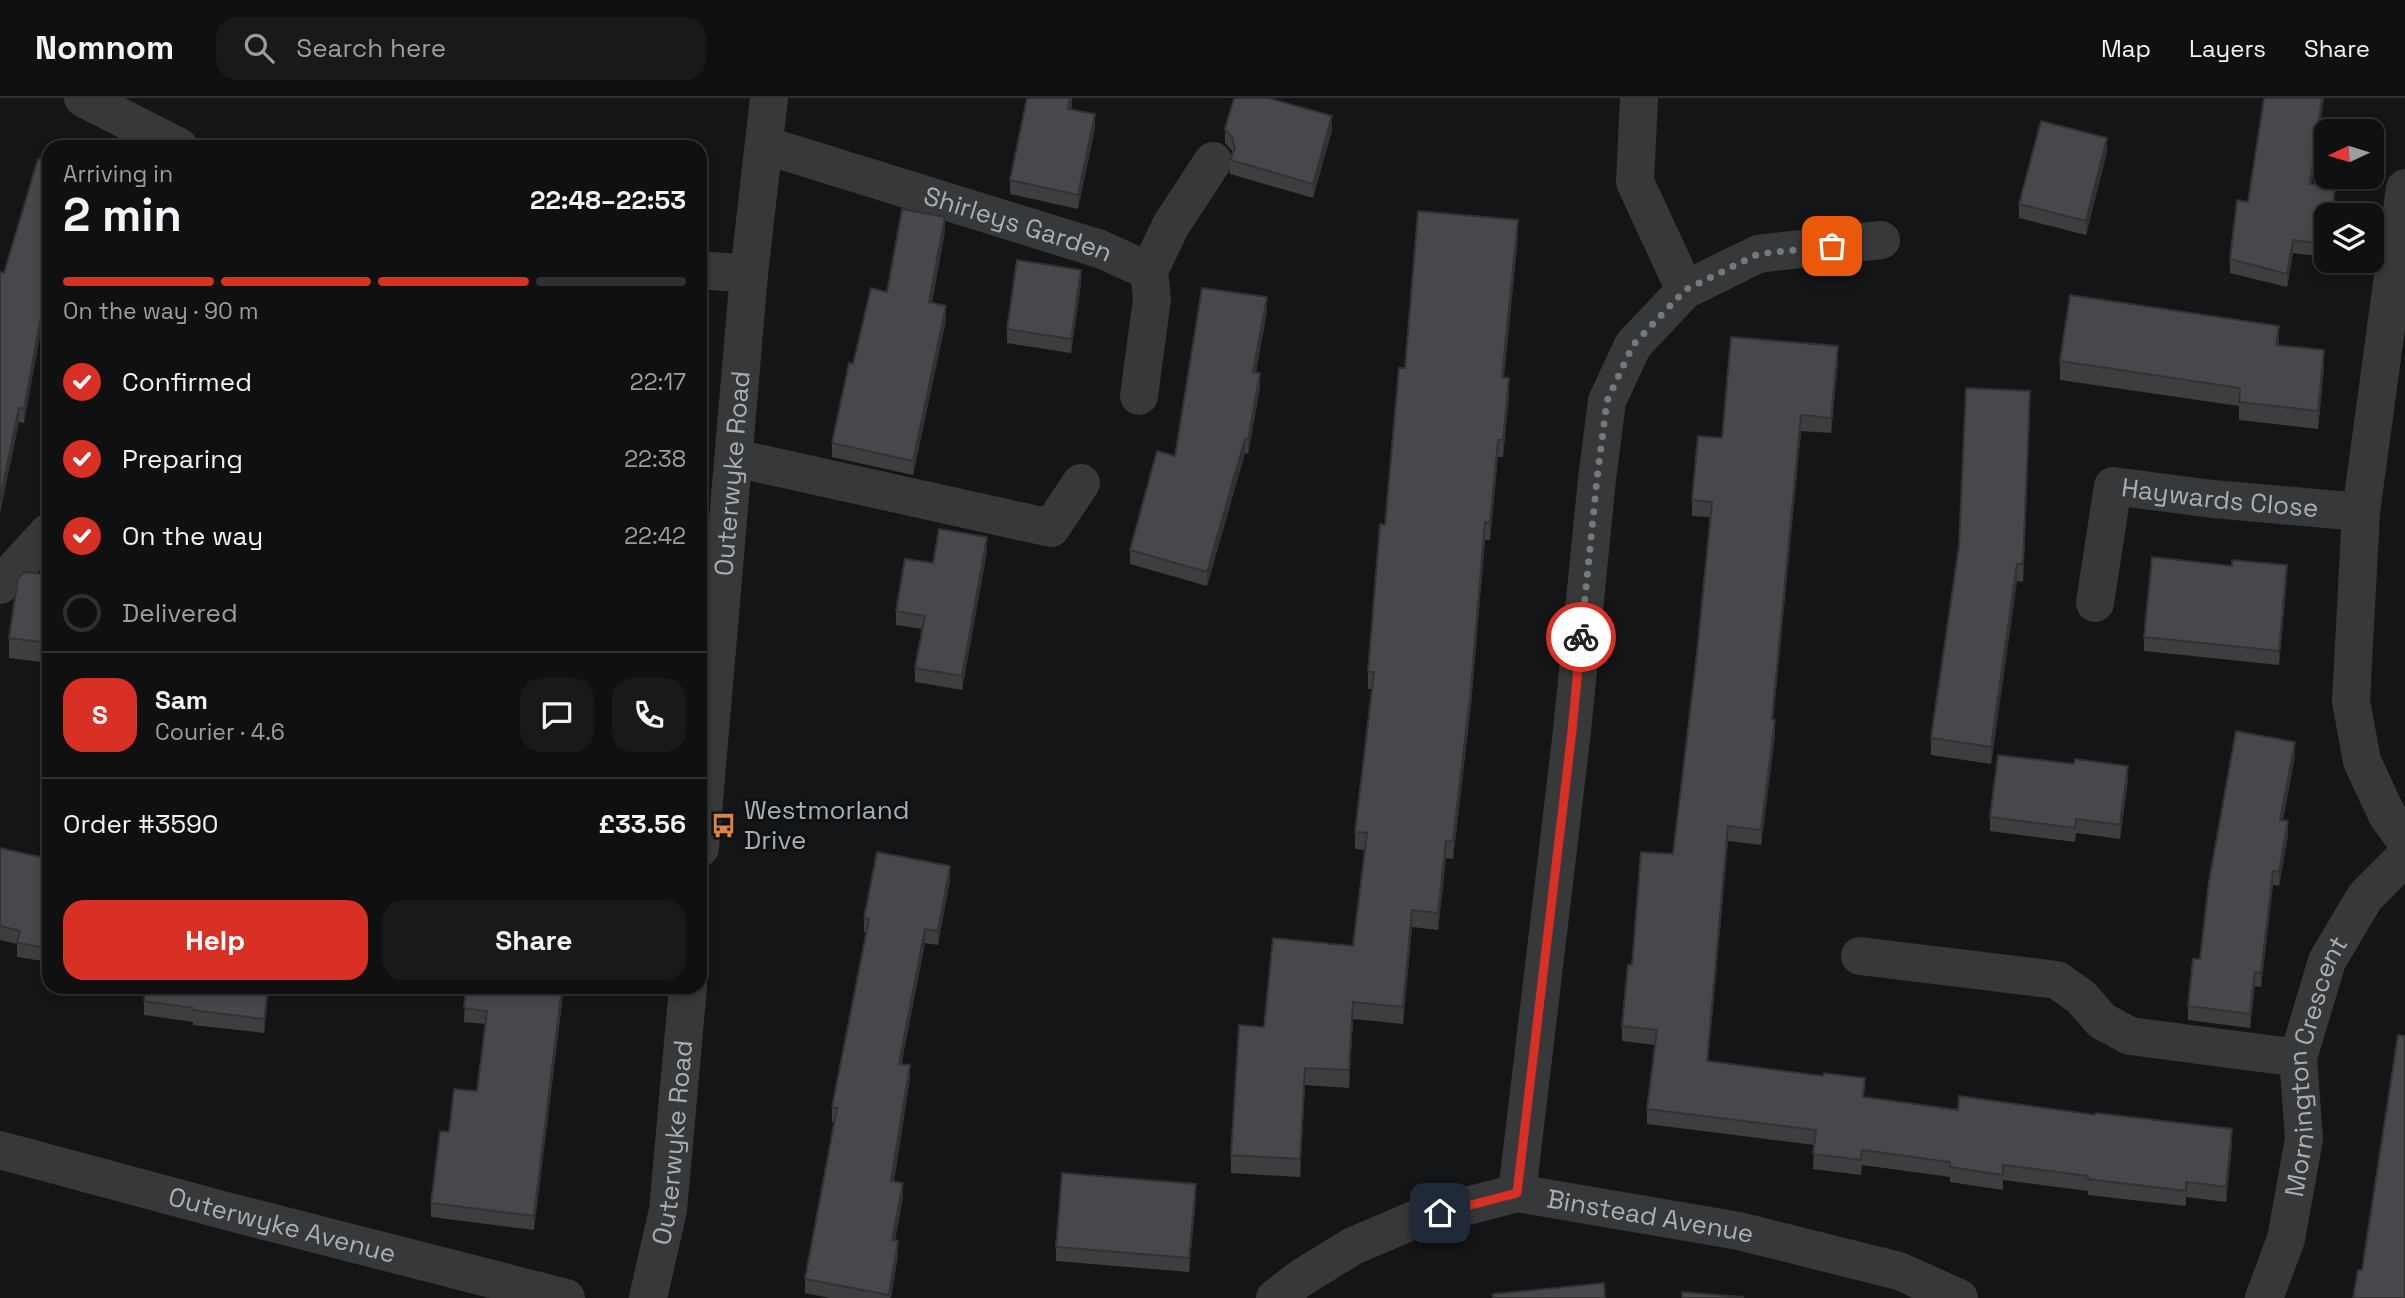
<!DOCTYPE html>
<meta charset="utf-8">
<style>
body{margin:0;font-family:"Space Grotesk",sans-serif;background:#181919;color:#f1f3f6;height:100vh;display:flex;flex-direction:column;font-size:26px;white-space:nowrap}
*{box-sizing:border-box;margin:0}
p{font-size:23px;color:#9b9d9f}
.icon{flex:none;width:38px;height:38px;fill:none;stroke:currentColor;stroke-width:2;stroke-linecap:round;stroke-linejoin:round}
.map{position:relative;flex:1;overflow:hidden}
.panel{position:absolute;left:42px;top:42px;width:665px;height:854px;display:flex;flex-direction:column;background:#0f1010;border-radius:21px;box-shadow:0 4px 10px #0003,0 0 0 2px #2f3030}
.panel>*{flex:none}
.needle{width:46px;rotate:266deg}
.fabs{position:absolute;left:2314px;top:21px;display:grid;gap:14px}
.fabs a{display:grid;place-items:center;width:70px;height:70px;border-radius:14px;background:#0f1010;box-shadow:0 4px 10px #0003,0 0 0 2px #2f3030;font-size:35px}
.pin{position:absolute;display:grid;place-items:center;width:60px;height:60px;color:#fff;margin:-30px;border-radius:14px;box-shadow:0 4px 10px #0006}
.courier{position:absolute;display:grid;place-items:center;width:70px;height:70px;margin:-35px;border:5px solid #d93025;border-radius:50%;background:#fff;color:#222;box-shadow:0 2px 9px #0007}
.overview em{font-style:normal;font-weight:800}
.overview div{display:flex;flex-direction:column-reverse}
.overview{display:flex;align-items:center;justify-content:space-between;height:119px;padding:0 21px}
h1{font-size:46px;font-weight:800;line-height:52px}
.bar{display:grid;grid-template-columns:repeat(4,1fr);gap:10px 7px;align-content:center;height:84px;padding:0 21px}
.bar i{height:9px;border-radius:5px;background:#2f3030}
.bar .active{background:#d93025}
.bar p{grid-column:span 4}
.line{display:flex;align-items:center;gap:18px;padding:0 21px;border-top:2px solid #2f3030}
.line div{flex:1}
.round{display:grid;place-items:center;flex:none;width:74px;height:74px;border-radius:21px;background:#181919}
ol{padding:0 21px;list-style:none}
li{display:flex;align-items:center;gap:21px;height:77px}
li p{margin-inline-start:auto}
li .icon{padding:7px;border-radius:50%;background:#d93025;color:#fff;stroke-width:4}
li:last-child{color:#9b9d9f}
li i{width:38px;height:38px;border:4px solid #2f3030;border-radius:50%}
.primary-button{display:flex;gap:14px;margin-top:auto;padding:14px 21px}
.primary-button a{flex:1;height:80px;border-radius:21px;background:#d93025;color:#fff;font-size:28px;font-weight:800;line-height:80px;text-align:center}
.primary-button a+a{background:#181919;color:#f1f3f6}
header{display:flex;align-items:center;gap:42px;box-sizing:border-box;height:98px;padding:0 35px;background:#0f1010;border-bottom:2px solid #2f3030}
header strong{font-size:33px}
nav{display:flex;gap:38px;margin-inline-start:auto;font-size:24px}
.search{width:490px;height:63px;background:#181919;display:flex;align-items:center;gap:18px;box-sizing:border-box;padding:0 24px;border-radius:21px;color:#9b9d9f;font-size:26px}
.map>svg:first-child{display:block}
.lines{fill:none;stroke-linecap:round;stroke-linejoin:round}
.minor{stroke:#36383a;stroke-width:38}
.wall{fill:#3c3e40}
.shaded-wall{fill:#313234}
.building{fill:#46484b;stroke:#313234;stroke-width:2}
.done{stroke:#74797d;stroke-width:7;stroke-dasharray:0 12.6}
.route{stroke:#d93025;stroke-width:9}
.labels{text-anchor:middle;stroke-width:6;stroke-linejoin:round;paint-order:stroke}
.street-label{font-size:26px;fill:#a7afb5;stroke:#0f1011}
.poi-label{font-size:26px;fill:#a7afb5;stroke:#0f1011;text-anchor:start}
</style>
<header>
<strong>Nomnom</strong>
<div class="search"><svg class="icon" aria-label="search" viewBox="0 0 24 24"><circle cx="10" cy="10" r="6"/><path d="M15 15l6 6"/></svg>Search here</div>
<nav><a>Map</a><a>Layers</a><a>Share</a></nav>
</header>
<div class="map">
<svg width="2405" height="1200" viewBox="0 0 2405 1200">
<rect width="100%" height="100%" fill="#141516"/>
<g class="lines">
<g class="minor">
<polyline points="83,0 179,49"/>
<polyline points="1639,0 1635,84 1685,192"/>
<path id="s1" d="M764,47l336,104 49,22 3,28 -13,97"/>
<polyline points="2405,90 2361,414 2351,603 2362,663 2387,717 2405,742"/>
<polyline points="700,172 749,176"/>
<polyline points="1149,173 1171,127 1213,63"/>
<polyline points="735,360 1051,430 1081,385"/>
<polyline points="0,487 49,434"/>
<path id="s2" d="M2095,505l18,-117 100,13 148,13"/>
<path id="s3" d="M700,750l49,-574 20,-176"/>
<polyline points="1860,858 2057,882 2081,899 2102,923 2130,938 2298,960"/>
<path id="s4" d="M0,1052l230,62 336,86"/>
<polyline points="1517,1095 1572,633 1597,381 1607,303 1633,247 1685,192 1758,156 1881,142"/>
<path id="s5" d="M648,1200l20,-88 20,-223"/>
<path id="s6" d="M1275,1200l26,-20 52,-32 61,-26 103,-27 222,38 160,40 60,27"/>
<path id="s7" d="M2264,1200l22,-59 18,-100 -6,-81 29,-97 38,-64 40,-40"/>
</g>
</g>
<g class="wall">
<polygon points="1072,0 1071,12 1095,30 1078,111 1010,96 1010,82"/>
<polygon points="1225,31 1332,32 1313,100 1230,76 1230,62 1233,55 1232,53 1225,45"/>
<polygon points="2107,54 2086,137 2019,120 2019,106"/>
<polygon points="38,61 24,325 19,324 0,415 0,174 4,175"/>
<polygon points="2312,86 2335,102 2326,117 2326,159 2293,155 2287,189 2230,175 2230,161 2248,104"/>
<polygon points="945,133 932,205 946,222 913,377 832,359 832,345 853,266 887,194"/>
<polygon points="1518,139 1504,279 1509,297 1503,359 1498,359 1490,442 1485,442 1471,607 1453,761 1446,760 1438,832 1412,829 1403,926 1353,921 1349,990 1305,987 1300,1079 1231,1075 1231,1057 1353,848 1365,752 1355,751 1355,734 1372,591 1368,591 1368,574 1385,427 1405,270"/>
<polygon points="1081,186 1071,255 1007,245 1007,231"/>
<polygon points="1267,213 1256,274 1260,289 1248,356 1245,355 1207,488 1130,466 1130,452 1175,358"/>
<polygon points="2279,247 2324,270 2318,331 2239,322 2239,308 2060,282 2060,263"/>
<polygon points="1838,263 1831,335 1801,333 1773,621 1775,637 1761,747 1728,743 1708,963 1865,999 2232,1046 2226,1104 2186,1099 2186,1108 2088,1097 2088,1093 2003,1082 2003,1092 1950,1084 1950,1079 1862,1067 1861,1077 1813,1071 1814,1047 1647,1026 1647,1011 1655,947 1622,943 1622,928 1632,867 1673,756 1696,564 1710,419 1692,418 1692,402 1722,340"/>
<polygon points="2030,311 2023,484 2017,483 1991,666 1931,657 1931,640"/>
<polygon points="987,453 962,592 915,584 915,570 922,531 896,527 896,513 933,465"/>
<polygon points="49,477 49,565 9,560 9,540"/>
<polygon points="2287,481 2279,567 2144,553 2144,539"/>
<polygon points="2295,658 2283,722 2288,737 2279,788 2273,787 2261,889 2255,888 2250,930 2188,922 2188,908"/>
<polygon points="2128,682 2120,741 2076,735 2075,744 1990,733 1990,719"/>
<polygon points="0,750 49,761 49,864 17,859 17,846 0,842"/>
<polygon points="950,782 938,847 925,845 901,966 910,981 894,1083 903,1099 895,1143 898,1157 891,1200 830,1200 805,1195 805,1181 835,1024 832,1024 832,1009 867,834 864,834 864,820"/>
<polygon points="269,889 264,935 193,927 193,924 144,917 144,903"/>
<polygon points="466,889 564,889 534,1132 431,1119 431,1105 449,1034 477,993 486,926 464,924"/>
<polygon points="1196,1100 1189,1174 1056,1163 1056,1149"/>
</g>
<g class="shaded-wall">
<polygon points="1070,0 1072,0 1072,8 1068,25 1068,11"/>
<polygon points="2322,0 2324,0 2310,99 2310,86"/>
<polygon points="1095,16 1095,30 1078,111 1078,97"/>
<polygon points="1332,18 1332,32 1313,100 1313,86"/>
<polygon points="2107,40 2107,54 2086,137 2086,123"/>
<polygon points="2335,89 2335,102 2334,117 2332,117"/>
<polygon points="945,119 945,133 929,218 929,204"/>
<polygon points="1518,122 1518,139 1502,296 1502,279"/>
<polygon points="2293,142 2293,155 2287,189 2287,176"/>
<polygon points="1081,172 1081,186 1071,255 1071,241"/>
<polygon points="49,176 49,190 24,325 24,311"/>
<polygon points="1267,199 1267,213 1253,288 1253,274"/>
<polygon points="946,208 946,222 913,377 913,363"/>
<polygon points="2279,228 2279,246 2276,265 2276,247"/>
<polygon points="1838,248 1838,263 1831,335 1831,320"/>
<polygon points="2324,252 2324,270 2318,331 2318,313"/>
<polygon points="1260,275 1260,289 1248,356 1248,342"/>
<polygon points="1509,280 1509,297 1503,359 1503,342"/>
<polygon points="2030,293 2030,311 2023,484 2023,466"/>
<polygon points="19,310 19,324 0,415 0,401"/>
<polygon points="1801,317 1801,333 1772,636 1772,621"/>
<polygon points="1245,341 1245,355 1207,488 1207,474"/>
<polygon points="1498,342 1498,359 1490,442 1490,425"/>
<polygon points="1485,424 1485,442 1471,607 1453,761 1453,743"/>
<polygon points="987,439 987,453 962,592 962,578"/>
<polygon points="2017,466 2017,483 1991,666 1991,649"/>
<polygon points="2287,467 2287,481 2279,567 2279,553"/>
<polygon points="1775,622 1775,637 1761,747 1761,732"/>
<polygon points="2295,644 2295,658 2280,736 2280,722"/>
<polygon points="2128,668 2128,682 2120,741 2120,727"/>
<polygon points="2288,723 2288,737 2279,788 2279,774"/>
<polygon points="1728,728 1728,743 1707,978 1707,963"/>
<polygon points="1446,743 1446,760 1438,832 1438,815"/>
<polygon points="950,768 950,782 938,847 938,833"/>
<polygon points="2273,773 2273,787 2261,889 2261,875"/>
<polygon points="1412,812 1412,829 1403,926 1403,909"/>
<polygon points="925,831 925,845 899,980 899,966"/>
<polygon points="2255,874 2255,888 2250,930 2250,916"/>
<polygon points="268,889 269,889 264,935 264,921"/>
<polygon points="562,889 564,889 534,1132 534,1118"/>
<polygon points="1353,904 1353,921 1349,990 1349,972"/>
<polygon points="910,967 910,981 891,1097 891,1083"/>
<polygon points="1305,970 1305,987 1300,1079 1300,1061"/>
<polygon points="2232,1031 2232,1046 2226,1104 2226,1089"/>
<polygon points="903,1085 903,1099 892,1156 892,1142"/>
<polygon points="1196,1086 1196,1100 1189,1174 1189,1160"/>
<polygon points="898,1143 898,1157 891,1200 889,1200"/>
</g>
<g class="building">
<polygon points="1027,0 1070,0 1068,11 1095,16 1078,97 1010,82"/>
<polygon points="1234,0 1268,0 1332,18 1313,86 1230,62 1235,50 1232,39 1225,31"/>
<polygon points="2264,0 2322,0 2310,86 2335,89 2332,117 2326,117 2326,146 2293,142 2287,176 2230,161 2237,102 2248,104"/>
<polygon points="2041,23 2107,40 2086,123 2019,106"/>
<polygon points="38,61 49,64 49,176 24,311 19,310 0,401 0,174 4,175"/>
<polygon points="902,111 945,119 929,204 946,208 913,363 832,345 849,265 853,266 871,190 887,194"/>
<polygon points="1418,113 1518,122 1502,279 1509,280 1503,342 1498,342 1490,425 1485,424 1471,590 1453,743 1446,743 1438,815 1412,812 1403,909 1353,904 1349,972 1305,970 1300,1061 1231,1057 1239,927 1264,929 1273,840 1353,848 1367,735 1355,734 1374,574 1368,574 1380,426 1385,427 1399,270 1405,270"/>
<polygon points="1017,162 1081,172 1071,241 1007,231"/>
<polygon points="1202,190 1267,199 1253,274 1260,275 1248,342 1245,341 1207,474 1130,452 1157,353 1175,358"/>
<polygon points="2070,197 2279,228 2276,247 2324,252 2318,313 2239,304 2240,290 2060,263"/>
<polygon points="1731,239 1838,248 1831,320 1801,317 1772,621 1775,622 1761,732 1728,728 1707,963 1823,978 1824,975 1865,980 1863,999 1958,1012 1959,998 2095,1017 2096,1015 2232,1031 2226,1089 2186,1084 2186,1093 2088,1081 2088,1078 2003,1067 2003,1077 1950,1069 1950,1064 1862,1052 1861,1062 1813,1056 1816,1032 1647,1011 1657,932 1622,928 1628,867 1632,867 1641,754 1673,756 1696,564 1712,404 1692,402 1698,338 1722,340"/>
<polygon points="1966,290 2030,293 2023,466 2017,466 1991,649 1931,640 1959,448"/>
<polygon points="939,431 987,439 962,578 915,570 925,518 896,513 905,461 933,465"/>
<polygon points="2152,459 2232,468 2232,462 2287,467 2279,553 2144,539"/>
<polygon points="24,474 49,477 49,545 9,540 18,480"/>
<polygon points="2236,633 2295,644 2280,722 2288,723 2279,774 2273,773 2261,875 2255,874 2250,916 2188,908 2193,861 2200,861 2209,783"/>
<polygon points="1998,657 2074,666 2075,661 2128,668 2120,727 2076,721 2075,730 1990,719"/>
<polygon points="0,750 49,761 49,850 17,845 20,833 0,828"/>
<polygon points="877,754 950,768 938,833 925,831 899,966 910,967 891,1083 903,1085 892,1142 898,1143 889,1197 805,1181 837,1010 832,1009 869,821 864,820"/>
<polygon points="146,889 268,889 264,921 193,912 193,910 144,903"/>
<polygon points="466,889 562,889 534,1118 431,1105 440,1033 449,1034 454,991 477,993 487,913 464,910"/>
<polygon points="2398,937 2405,938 2405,1200 2353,1200 2358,1172 2362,1172"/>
<polygon points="1062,1075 1196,1086 1189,1160 1056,1149"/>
<polygon points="1604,1185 1605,1200 1493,1200 1493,1196"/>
<polygon points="1682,1194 1743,1199 1743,1200 1682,1200"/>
</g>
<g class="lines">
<polyline class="done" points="1581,539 1597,381 1607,303 1633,247 1685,192 1758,156 1832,148"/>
<polyline class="route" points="1440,1115 1517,1095 1572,633 1581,539"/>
</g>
<defs>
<symbol id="bus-bare" viewBox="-9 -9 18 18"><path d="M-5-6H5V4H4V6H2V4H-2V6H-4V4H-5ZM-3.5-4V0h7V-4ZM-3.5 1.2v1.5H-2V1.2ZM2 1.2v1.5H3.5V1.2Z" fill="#e08242" stroke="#0f1011" stroke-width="2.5" paint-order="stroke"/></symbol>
</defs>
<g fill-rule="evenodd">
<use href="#bus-bare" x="706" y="710" width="35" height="35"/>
</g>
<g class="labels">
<g class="street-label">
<text dy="9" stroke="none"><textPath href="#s1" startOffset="266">Shirleys Garden</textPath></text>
<text dy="9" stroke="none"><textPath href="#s3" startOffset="376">Outerwyke Road</textPath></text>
<text dy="9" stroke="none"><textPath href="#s2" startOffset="226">Haywards Close</textPath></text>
<text dy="9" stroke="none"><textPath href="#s7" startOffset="240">Mornington Crescent</textPath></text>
<text dy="9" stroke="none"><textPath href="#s5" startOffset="158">Outerwyke Road</textPath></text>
<text dy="9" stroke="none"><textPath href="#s6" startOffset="402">Binstead Avenue</textPath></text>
<text dy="9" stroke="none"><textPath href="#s4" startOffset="292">Outerwyke Avenue</textPath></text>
</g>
<g class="poi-label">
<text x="744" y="721">Westmorland<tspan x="744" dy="30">Drive</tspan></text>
</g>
</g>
</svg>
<div class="fabs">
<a><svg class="needle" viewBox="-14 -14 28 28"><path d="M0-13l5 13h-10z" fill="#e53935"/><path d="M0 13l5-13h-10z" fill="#9b9d9f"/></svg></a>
<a><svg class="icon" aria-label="layers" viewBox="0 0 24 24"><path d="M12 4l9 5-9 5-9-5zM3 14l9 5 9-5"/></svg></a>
</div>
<div class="pin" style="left:1832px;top:148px;background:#ea580c"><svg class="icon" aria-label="bag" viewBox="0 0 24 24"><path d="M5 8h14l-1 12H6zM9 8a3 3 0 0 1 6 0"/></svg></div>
<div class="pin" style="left:1440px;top:1115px;background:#1f2937"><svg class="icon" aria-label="home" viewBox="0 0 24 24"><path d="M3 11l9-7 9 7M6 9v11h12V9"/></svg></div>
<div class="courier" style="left:1581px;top:539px"><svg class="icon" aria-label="bike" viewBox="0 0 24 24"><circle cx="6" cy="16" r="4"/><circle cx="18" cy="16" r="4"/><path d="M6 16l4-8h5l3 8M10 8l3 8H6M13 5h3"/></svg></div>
<section class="panel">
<div class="overview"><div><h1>2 min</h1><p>Arriving in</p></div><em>22:48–22:53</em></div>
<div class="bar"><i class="active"></i><i class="active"></i><i class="active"></i><i></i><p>On the way · 90 m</p></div>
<ol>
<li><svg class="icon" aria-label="check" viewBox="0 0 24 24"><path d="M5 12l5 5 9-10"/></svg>Confirmed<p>22:17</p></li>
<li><svg class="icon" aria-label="check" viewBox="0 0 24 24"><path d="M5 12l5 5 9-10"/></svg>Preparing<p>22:38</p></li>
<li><svg class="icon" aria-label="check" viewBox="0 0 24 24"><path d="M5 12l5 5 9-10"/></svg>On the way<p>22:42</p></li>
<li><i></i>Delivered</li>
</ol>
<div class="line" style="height:126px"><b class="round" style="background:#d93025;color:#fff">S</b><div><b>Sam</b><p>Courier · 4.6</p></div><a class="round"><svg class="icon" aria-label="chat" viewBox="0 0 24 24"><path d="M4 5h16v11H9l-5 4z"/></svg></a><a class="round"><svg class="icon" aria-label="phone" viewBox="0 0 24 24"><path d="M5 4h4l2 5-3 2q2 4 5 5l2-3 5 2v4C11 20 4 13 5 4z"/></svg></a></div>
<div class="line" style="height:91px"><div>Order #3590</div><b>£33.56</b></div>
<div class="primary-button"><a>Help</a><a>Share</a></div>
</section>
</div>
